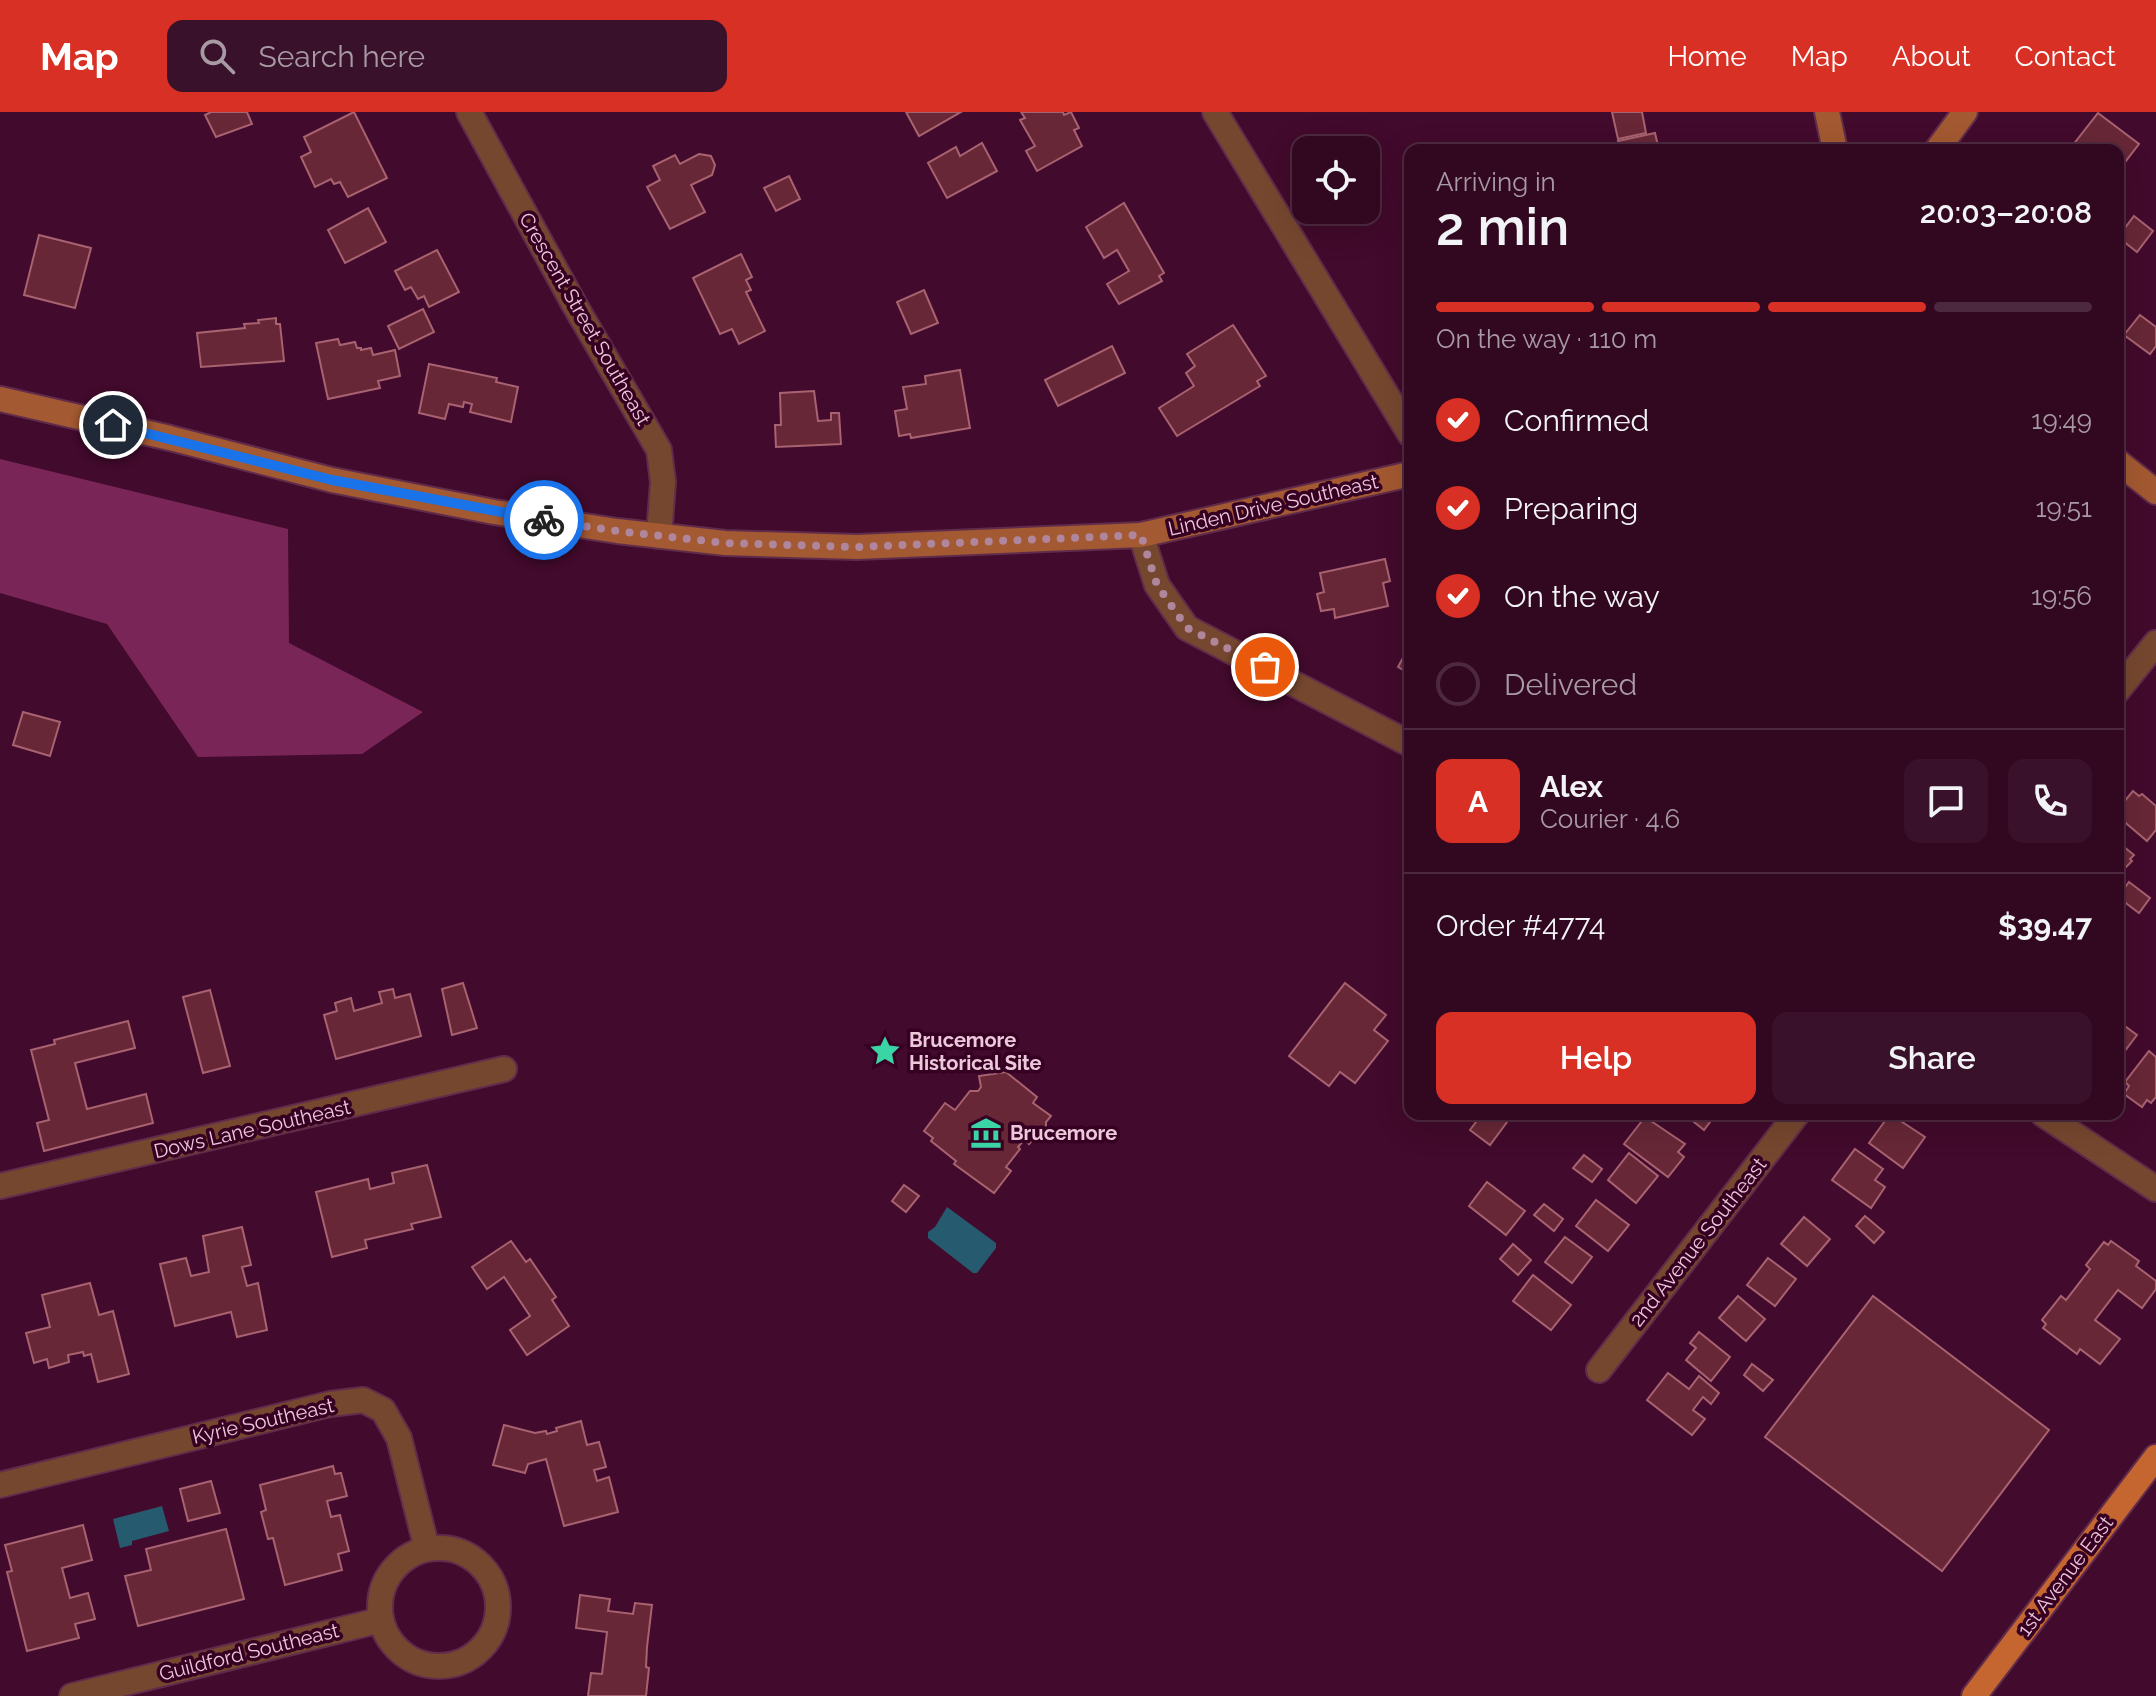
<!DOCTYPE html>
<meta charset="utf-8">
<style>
body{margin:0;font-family:Raleway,sans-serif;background:#3a112a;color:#f1f3f6;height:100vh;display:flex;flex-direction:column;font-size:30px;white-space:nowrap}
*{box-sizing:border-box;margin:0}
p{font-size:26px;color:#a89aa5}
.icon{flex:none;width:44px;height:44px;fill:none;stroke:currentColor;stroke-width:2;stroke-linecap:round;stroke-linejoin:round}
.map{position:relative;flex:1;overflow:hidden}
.drawer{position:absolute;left:1404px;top:32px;width:720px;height:976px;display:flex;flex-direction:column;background:#320821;border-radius:16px;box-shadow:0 8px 32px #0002,0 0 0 2px #4d293f}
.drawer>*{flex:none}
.tools{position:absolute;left:1292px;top:24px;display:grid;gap:16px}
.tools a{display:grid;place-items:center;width:88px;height:88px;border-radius:16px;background:#320821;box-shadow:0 8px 32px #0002,0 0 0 2px #4d293f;font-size:40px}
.pin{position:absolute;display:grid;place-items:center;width:68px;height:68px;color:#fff;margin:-34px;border:4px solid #fff;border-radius:50%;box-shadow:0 2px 8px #0007}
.courier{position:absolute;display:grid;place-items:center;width:80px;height:80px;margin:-40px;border:6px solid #1a73e8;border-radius:50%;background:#fff;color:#222;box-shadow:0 2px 10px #0007}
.summary em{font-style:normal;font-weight:600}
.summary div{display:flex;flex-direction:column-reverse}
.summary{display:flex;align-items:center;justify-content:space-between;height:136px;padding:0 32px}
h1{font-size:52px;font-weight:600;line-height:60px}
.bar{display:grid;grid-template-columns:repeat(4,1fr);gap:12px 8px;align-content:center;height:96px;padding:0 32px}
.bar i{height:10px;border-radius:6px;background:#4d293f}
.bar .selected{background:#d93025}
.bar p{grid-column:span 4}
.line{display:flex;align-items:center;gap:20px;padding:0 32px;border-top:2px solid #4d293f}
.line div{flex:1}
.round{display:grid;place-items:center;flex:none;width:84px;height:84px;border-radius:16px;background:#3a112a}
ol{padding:0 32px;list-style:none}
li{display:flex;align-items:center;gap:24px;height:88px}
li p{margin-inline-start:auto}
li .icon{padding:8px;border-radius:50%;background:#d93025;color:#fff;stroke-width:4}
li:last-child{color:#a89aa5}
li i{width:44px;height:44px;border:4px solid #4d293f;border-radius:50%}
.button{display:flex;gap:16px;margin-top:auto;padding:16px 32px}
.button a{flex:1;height:92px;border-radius:16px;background:#d93025;color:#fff;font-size:32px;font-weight:600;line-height:92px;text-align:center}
.button a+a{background:#3a112a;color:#f1f3f6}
header{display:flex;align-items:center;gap:48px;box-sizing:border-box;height:112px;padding:0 40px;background:#d93025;color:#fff}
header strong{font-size:38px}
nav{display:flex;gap:44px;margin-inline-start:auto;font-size:28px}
.search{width:560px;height:72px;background:#3a112a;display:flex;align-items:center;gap:20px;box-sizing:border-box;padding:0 28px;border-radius:16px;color:#a89aa5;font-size:30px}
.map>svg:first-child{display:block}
.green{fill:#7a2558}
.water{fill:#265a6f}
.building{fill:#672737;stroke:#a86270;stroke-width:2}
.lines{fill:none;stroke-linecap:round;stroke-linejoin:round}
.street-casing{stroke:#612c4b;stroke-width:28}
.secondary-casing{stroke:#612c4b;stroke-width:28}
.primary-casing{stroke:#612c4b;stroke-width:28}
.street{stroke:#76472f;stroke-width:24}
.secondary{stroke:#a35931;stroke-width:24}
.primary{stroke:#c56630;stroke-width:24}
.done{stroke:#b0869d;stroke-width:8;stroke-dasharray:0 14.4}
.route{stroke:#1a73e8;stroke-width:10}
.labels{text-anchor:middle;stroke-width:7;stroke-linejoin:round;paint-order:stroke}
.street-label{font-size:20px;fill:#ecc8da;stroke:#360023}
.poi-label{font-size:20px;font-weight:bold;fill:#ecc8da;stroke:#360023;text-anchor:start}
</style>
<header>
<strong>Map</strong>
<div class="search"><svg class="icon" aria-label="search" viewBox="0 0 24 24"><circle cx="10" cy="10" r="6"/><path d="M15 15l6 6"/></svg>Search here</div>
<nav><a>Home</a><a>Map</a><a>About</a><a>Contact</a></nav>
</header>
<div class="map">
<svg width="2156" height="1584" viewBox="0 0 2156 1584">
<rect width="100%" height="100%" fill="#420a2c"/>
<polygon class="green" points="0,347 288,417 289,531 423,600 362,642 198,645 107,512 0,481"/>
<g class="water">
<polygon points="947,1095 996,1131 996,1136 977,1161 973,1161 928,1126 928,1120 935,1115"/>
<polygon points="162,1394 169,1419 132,1429 132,1433 120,1436 113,1407"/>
</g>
<g class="building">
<polygon points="211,0 247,0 252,12 216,25 205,3"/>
<polygon points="354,0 387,66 348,85 340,70 334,72 331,67 315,75 301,45 311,40 304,25"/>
<polygon points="906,0 961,0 919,24"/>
<polygon points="1021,0 1063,0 1064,3 1071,0 1079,16 1074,18 1082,34 1037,59 1026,39 1035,34 1020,8 1025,6"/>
<polygon points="1612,0 1642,0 1646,21 1618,27"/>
<polygon points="2098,1 2139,32 2122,54 2118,51 2118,38 2069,38"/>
<polygon points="1655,21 1659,38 1620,38 1618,29"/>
<polygon points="982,31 997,59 947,86 928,51 956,35 960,44"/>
<polygon points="699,42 711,44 715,53 712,63 691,73 705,100 670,117 647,75 660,68 653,54 675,43 680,52"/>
<polygon points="789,64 800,87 776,99 764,76"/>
<polygon points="1124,91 1164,161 1159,164 1162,169 1119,192 1107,172 1129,159 1117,138 1104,146 1086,115"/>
<polygon points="368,96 386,130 345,151 328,118"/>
<polygon points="2134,104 2153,119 2137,140 2118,125"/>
<polygon points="39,123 91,136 75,196 24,183"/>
<polygon points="437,138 459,180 429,195 424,184 418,187 411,175 405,178 395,159"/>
<polygon points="741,142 752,165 746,168 751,178 746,180 765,219 739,232 732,217 720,222 693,166"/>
<polygon points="924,178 938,211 911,222 897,190"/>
<polygon points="423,197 434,220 399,237 388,214"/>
<polygon points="2140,203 2156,215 2156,234 2150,242 2124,223"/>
<polygon points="276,206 276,212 280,212 284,249 201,255 197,221 245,216 244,212 259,211 258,208"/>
<polygon points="1233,213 1266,264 1257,269 1260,274 1177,324 1159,296 1194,274 1186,261 1195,254 1187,242"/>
<polygon points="338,227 340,233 355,230 357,236 361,236 361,238 371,236 373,243 395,238 400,264 378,269 380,276 328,287 316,231"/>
<polygon points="1112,234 1125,261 1058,294 1045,268"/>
<polygon points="429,252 497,266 496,270 518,275 511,310 470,300 472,292 464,290 463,295 449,292 445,307 419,301"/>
<polygon points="960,258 970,316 911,326 910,322 899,324 895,299 907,297 903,275 926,272 925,264"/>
<polygon points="814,279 818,309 831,308 831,301 839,301 841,332 776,335 775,313 781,313 780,281"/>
<polygon points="1385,447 1390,469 1383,471 1388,494 1335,506 1334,497 1321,499 1317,482 1324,480 1320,461"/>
<polygon points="1410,533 1410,562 1398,555"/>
<polygon points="23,600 60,610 50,644 13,633"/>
<polygon points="2133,679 2139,684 2142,682 2156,694 2156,718 2147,729 2121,707 2124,702 2118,697"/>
<polygon points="2118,730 2134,743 2130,747 2132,749 2118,763"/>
<polygon points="2129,770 2150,786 2139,801 2118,785"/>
<polygon points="463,871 477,916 452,923 442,877"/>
<polygon points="1345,871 1386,903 1374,918 1388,929 1355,971 1340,960 1329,974 1289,944"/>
<polygon points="393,877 395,886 410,882 421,924 336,947 324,903 337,899 335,891 351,886 354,899 382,891 379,880"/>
<polygon points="210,878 230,954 203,961 183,885"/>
<polygon points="128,909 135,936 75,951 87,997 146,982 153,1011 44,1039 37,1011 49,1008 31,938 55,932 54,928"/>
<polygon points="2118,909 2137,923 2118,948"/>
<polygon points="2149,939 2156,945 2156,985 2151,991 2147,988 2142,995 2124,982 2129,974 2125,970"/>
<polygon points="1006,960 1037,985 1033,991 1051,1004 1046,1010 1046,1022 1038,1026 1035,1025 1029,1032 1024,1028 1018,1035 1020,1037 1006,1055 1011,1059 994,1081 954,1052 956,1049 931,1029 933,1026 924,1019 945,991 955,998 970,979 978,979 981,975 979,964"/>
<polygon points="1482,1002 1513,1002 1490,1033 1470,1018"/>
<polygon points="1684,1002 1716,1002 1704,1018"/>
<polygon points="1890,1002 1925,1025 1903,1056 1869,1031"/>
<polygon points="1645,1005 1685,1032 1678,1040 1684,1045 1668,1065 1624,1032"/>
<polygon points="1855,1037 1883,1057 1875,1068 1885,1075 1871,1096 1832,1068"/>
<polygon points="1629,1041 1658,1064 1636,1091 1608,1068"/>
<polygon points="1584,1043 1602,1057 1592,1070 1573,1056"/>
<polygon points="427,1053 441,1105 411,1112 413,1117 365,1128 367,1136 332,1145 316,1080 368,1067 370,1077 394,1071 392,1061"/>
<polygon points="1487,1070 1525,1099 1506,1123 1469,1094"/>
<polygon points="904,1073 919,1084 906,1100 892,1089"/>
<polygon points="1596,1088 1629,1113 1608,1139 1576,1114"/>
<polygon points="1544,1092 1563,1107 1554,1119 1534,1103"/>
<polygon points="1865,1104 1884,1120 1874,1131 1856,1114"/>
<polygon points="1804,1105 1830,1127 1807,1154 1781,1132"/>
<polygon points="242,1115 251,1153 242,1155 247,1174 258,1171 267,1218 237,1225 231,1200 175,1214 160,1152 186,1146 191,1164 209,1160 203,1124"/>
<polygon points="1565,1125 1592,1145 1572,1171 1545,1150"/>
<polygon points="511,1129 526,1150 530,1147 556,1185 552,1188 569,1214 527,1243 510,1218 530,1204 504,1165 487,1177 472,1155"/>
<polygon points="2111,1129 2139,1149 2136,1154 2156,1169 2156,1177 2142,1196 2118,1178 2095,1208 2120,1227 2100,1252 2080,1237 2077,1242 2043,1216 2046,1212 2042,1208 2061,1184 2066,1188 2090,1157 2086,1153 2104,1130 2108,1133"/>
<polygon points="1513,1132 1531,1148 1518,1163 1500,1147"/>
<polygon points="1768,1146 1796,1167 1775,1194 1747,1173"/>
<polygon points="1533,1163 1571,1193 1551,1218 1513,1189"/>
<polygon points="90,1171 99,1203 113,1199 129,1262 98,1270 91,1242 84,1244 83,1240 68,1243 69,1250 49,1256 47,1247 34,1251 26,1221 50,1215 42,1183"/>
<polygon points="1738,1184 1765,1207 1746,1229 1719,1206"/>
<polygon points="1873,1184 2049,1318 1942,1459 1765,1325"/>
<polygon points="1699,1220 1730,1245 1711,1269 1686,1248 1696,1236 1690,1231"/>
<polygon points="1752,1252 1773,1268 1763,1279 1744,1263"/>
<polygon points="1668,1261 1689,1277 1699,1264 1719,1281 1711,1292 1703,1285 1693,1298 1705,1307 1692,1323 1647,1288"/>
<polygon points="581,1309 587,1333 599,1330 606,1355 594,1358 597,1369 609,1365 618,1400 564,1414 546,1347 528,1352 525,1361 493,1353 504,1313 535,1321 546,1319 547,1322 557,1319 556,1316"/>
<polygon points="333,1354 335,1362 341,1361 347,1384 327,1389 331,1405 340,1403 349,1439 338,1442 342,1458 285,1473 273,1426 268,1427 261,1400 266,1398 260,1373"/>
<polygon points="211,1369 220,1401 188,1409 180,1377"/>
<polygon points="83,1413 92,1448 62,1456 70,1486 88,1481 95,1507 75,1512 79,1526 27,1539 7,1460 12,1459 5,1433"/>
<polygon points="226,1417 244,1487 138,1514 125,1464 151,1458 146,1437"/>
<polygon points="580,1483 610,1487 608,1499 633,1502 635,1491 652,1493 647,1535 646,1555 649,1556 646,1584 588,1584 591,1561 602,1562 607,1520 576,1516"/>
</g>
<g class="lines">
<defs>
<g id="street">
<polyline points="469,0 574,192 659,338 663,370 659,424"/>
<polyline points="1215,0 1410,322"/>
<polyline points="1141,423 1157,473 1187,516 1410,632"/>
<polyline points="2118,578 2156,531"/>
<polyline points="2043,1002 2156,1077"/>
<polyline points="0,1074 504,957"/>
<polyline points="1599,1258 1797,1002"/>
<polyline points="0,1373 330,1292 363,1288 383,1298 399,1326 427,1437"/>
<circle cx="439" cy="1495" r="59"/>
<polyline points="72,1584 381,1508"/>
</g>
<g id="secondary">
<polyline points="1827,0 1835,38"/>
<polyline points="1937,38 1965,0"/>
<polyline points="0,287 170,326 332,368 494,400 617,419 725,431 857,435 1141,423 1410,362"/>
<polyline points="2118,350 2156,380"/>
</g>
<polyline id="primary" points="1974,1584 2156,1345"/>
</defs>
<use href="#street" class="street-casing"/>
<use href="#secondary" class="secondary-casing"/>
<use href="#primary" class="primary-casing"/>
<use href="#street" class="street"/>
<use href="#secondary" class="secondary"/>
<use href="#primary" class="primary"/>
</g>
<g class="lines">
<polyline class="done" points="544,408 617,419 725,431 857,435 1141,423 1157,473 1187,516 1265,555"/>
<polyline class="route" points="113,313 332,368 544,408"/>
</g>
<defs>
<symbol id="sight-bare" viewBox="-9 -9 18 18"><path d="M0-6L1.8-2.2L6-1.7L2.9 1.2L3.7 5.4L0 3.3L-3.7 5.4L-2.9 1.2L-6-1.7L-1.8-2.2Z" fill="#3ad4a5" stroke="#360023" stroke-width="2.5" paint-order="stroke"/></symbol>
<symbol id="museum-bare" viewBox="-9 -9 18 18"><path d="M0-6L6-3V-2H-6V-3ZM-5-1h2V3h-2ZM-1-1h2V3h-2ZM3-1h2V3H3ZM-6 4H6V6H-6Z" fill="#3ad4a5" stroke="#360023" stroke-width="2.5" paint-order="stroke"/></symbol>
</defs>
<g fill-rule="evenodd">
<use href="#sight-bare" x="863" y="917" width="44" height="44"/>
<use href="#museum-bare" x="964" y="999" width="44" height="44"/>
</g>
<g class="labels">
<g class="street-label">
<text transform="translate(585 207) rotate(60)" y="7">Crescent Street Southeast</text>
<text transform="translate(1273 393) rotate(-13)" y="7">Linden Drive Southeast</text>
<text transform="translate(252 1017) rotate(-13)" y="7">Dows Lane Southeast</text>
<text transform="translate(1698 1130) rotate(-52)" y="7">2nd Avenue Southeast</text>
<text transform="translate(263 1309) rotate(-13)" y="7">Kyrie Southeast</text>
<text transform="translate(2065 1464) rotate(-53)" y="7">1st Avenue East</text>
<text transform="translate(249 1540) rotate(-14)" y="7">Guildford Southeast</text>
</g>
<g class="poi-label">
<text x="909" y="935">Brucemore<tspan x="909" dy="23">Historical Site</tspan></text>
<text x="1010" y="1028">Brucemore</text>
</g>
</g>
</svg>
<div class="tools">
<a><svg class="icon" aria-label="locate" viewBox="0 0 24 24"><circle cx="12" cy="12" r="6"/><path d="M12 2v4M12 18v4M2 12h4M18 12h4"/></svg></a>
</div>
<div class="pin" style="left:1265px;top:555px;background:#ea580c"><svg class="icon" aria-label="bag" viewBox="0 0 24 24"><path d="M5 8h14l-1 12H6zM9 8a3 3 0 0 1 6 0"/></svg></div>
<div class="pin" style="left:113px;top:313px;background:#1f2937"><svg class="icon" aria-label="home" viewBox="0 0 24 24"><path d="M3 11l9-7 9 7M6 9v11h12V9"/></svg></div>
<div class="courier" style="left:544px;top:408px"><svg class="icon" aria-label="bike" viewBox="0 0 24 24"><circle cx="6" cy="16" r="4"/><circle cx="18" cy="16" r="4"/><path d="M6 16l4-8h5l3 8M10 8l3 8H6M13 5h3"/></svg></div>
<section class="drawer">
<div class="summary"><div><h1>2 min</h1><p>Arriving in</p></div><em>20:03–20:08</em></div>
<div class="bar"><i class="selected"></i><i class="selected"></i><i class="selected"></i><i></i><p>On the way · 110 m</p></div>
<ol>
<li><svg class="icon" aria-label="check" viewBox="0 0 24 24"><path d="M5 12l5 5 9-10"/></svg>Confirmed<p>19:49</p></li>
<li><svg class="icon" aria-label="check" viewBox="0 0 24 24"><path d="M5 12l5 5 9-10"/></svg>Preparing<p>19:51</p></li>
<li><svg class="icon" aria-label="check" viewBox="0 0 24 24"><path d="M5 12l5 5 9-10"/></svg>On the way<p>19:56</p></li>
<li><i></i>Delivered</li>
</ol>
<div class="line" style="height:144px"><b class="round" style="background:#d93025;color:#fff">A</b><div><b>Alex</b><p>Courier · 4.6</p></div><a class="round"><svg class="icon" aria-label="chat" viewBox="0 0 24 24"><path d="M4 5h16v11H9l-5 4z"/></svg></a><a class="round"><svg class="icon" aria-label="phone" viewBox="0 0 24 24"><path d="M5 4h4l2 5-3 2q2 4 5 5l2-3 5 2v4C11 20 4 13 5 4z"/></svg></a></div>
<div class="line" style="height:104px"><div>Order #4774</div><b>$39.47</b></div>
<div class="button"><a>Help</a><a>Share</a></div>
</section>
</div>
